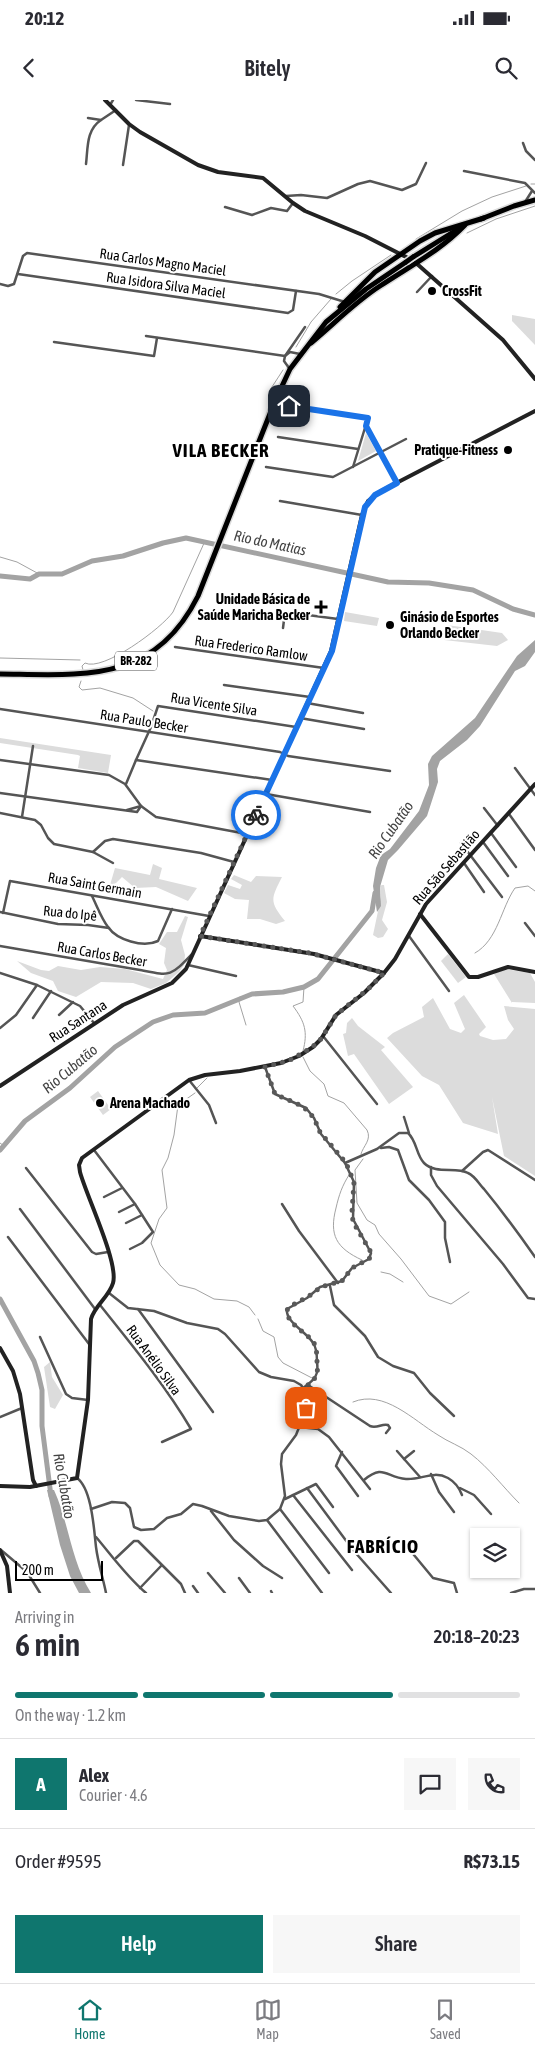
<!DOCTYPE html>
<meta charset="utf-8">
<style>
body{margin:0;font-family:"Asap Condensed",sans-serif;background:#f7f7f7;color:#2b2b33;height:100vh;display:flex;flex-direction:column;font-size:19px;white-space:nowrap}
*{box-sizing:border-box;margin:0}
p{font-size:16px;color:#7c7c81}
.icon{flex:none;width:28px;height:28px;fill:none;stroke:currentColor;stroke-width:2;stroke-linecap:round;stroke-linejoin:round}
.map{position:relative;height:1493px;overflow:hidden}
.side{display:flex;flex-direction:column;background:#fff;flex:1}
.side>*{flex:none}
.buttons{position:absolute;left:470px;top:1428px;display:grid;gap:10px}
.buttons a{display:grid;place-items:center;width:50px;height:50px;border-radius:0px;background:#fff;box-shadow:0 1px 4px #0004;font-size:25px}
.scale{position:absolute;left:15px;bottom:12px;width:88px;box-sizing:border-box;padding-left:5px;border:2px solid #000;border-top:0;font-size:14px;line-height:18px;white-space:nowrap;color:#000;-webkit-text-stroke:4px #fff;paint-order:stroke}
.pin{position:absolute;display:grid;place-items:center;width:42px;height:42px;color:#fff;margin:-21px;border-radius:10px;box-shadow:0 2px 8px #0006}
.courier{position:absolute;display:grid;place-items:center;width:50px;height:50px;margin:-25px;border:4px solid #1a73e8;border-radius:50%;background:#fff;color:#222;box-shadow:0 1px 6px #0007}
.head em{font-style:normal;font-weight:600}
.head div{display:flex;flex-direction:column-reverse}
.head{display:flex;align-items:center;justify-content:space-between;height:85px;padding:0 15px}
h1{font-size:32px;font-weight:600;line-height:38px}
.bar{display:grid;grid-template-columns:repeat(4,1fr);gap:8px 5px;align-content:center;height:60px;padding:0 15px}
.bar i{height:6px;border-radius:4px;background:#e1e1e2}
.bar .on{background:#0f766e}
.bar p{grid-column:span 4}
.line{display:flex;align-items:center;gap:12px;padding:0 15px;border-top:1px solid #e1e1e2}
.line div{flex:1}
.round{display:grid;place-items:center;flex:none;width:52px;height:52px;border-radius:0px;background:#f7f7f7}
.action{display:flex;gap:10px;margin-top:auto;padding:10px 15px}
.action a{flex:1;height:58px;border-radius:0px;background:#0f766e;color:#fff;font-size:20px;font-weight:600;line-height:58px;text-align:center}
.action a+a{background:#f7f7f7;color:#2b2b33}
.status{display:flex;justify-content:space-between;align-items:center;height:35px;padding:0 25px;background:#fff;direction:ltr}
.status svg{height:14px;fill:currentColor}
header{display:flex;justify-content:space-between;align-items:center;height:65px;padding:0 15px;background:#fff;font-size:22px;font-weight:600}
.dock{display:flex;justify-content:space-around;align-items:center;height:70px;border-top:1px solid #e1e1e2;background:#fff;font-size:14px;color:#7c7c81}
.dock a{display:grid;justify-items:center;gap:2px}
.dock .on{color:#0f766e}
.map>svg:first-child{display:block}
.green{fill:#dcdcdc}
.water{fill:#a3a3a3}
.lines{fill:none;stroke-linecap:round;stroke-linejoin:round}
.stream{stroke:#a3a3a3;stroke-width:1}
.river{stroke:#a3a3a3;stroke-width:5}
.highway-casing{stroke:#dbdbdb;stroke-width:8}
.street{stroke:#555;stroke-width:2.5}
.secondary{stroke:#222;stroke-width:4}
.highway{stroke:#000;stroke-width:5}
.highway-bridge-casing{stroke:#dbdbdb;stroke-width:8;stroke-linecap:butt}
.highway-bridge{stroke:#000;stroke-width:5}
.done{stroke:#595959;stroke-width:5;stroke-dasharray:0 9}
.route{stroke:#1a73e8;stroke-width:6}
.poi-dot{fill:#000;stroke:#fff;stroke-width:2}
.labels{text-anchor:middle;stroke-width:4;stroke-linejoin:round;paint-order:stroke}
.shield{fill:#fff;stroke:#4c4c4c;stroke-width:1}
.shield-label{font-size:12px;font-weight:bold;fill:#000}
.street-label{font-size:14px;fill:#000;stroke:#fff}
.poi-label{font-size:14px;font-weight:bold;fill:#000;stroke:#fff;text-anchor:start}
.water-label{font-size:15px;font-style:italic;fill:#444;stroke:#fff}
.district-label{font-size:19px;font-weight:bold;letter-spacing:1px;fill:#000;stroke:#fff}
</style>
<div class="status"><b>20:12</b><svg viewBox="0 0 49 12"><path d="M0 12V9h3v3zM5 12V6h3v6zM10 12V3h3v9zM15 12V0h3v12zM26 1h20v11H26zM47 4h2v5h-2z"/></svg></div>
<header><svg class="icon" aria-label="back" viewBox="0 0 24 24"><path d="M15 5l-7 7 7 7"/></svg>Bitely<svg class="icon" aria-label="search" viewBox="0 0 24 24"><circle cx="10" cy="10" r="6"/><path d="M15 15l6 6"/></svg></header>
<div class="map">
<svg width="535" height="1493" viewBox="0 0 535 1493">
<rect width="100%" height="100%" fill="#fff"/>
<g class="green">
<polygon points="512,215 535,219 535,245 512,221"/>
<polygon points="366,333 376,351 358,361"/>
<polygon points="345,512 379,518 377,526 344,521"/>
<polygon points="447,525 502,533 508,540 497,546 444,540"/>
<polygon points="0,638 111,655 108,673 78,668 80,656 78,655 0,643"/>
<polygon points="153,764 162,768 159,779 197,788 188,801 156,787 135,788 122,777 116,783 110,785 115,768 150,775"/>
<path d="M234,775l17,7 5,-6 26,1c-11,22 -13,24 3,44l-9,3 -16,-5h-13l2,-19 -14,-1 -11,-6 4,-8 12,4 2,-4 -11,-6z"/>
<polygon points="382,785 384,785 387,802 382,820 388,829 383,837 378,838 373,835 381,797 380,786"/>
<polygon points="185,816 188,817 181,840 185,855 184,865 179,872 166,883 151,889 133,883 101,882 76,897 58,891 53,881 31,873 17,861 41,870 49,871 58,866 81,870 100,867 125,869 163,879 167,870 164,863 166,848 159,844 167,832 177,832"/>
<polygon points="448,854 466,877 458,883 441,861"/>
<polygon points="505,869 530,873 535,882 535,903 512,902 512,903 494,874"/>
<polygon points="464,895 486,927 479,934 480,936 493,940 506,939 514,929 508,920 504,906 535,909 535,1076 504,1056 492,997 498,1034 463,1023 439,985 422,976 387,938 393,933 424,917 422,907 433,898 450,929 461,933 465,929 454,903"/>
<polygon points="352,918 358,926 385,947 381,950 413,987 389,1004 354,954 348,956 343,934 346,933 347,923"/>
<polygon points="98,991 111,1009 103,1015 90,997"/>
<polygon points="50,1262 52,1277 63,1295 55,1309 50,1307 44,1267"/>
</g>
<g class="water">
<polygon points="535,540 535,552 525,566 515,571 480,626 467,640 440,661 437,669 438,682 427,716 398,750 388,760 380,787 381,806 377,812 373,786 376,768 381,755 390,749 419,711 429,685 428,664 432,656 475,618 517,556"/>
<path d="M47,1390h7c15,33 17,71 37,103h-12l-9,-17 -10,-31z"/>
</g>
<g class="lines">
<g class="stream">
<polyline points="531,84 535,84"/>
<polyline points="467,133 496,119 535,106"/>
<polyline points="416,139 462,111 492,97 526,86"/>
<polyline points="336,194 352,181 391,155"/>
<polyline points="296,247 311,222 331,199"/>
<polyline points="270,290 283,270"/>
<polyline points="0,457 17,462 39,474"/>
<polyline points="0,558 80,560"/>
<path d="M83,570l-1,-4 3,-3c18,9 77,-35 88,-51l32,-71"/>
<polyline points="81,581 79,587 82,590 100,588 133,598 153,611"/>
<path d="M475,853c23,-13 26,-45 40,-65l13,-2 7,5"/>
<polyline points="240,897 239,902 246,925"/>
<path d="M303,951c5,-19 2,-29 -10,-45l10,-4 1,-15"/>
<path d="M303,957l7,14 14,13 4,12 16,7 23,27c5,10 -4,16 -6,24"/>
<polyline points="197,988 207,978"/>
<polyline points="195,993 178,1005 174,1035 168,1058 162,1070 167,1108 159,1119 151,1143 160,1165 179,1185 195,1189 214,1199 237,1201 249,1207 255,1215"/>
<polyline points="0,1043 4,1046"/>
<polyline points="363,1059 355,1070 357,1103 367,1120 375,1125 379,1134 401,1159 429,1196 451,1204 469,1192"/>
<path d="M349,1075c-7,11 -10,20 -13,33 -7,27 0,40 26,52"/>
<polyline points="381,1172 390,1174 403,1182"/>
<polyline points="258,1219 263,1231 274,1237 278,1257 283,1263 312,1278"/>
<path d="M353,1302c31,-13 60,18 85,33 10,7 23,11 33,19 18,14 32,33 48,49"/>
</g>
<g class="river">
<polyline points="0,476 30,479 39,474 62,474 92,461 123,456 163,443 186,438 388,482 429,483 473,490 513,509 535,515"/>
<polyline points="0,1050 25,1021 70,988 115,947 153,922 173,915 205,913 252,894 283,892 304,887 318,879 372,811 375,793"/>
<polyline points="0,1199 34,1261 38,1273 42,1290 42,1326 51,1396"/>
</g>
<defs>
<g id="highway">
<polyline points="481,119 514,106 535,100"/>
<polyline points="413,157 458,129"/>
<polyline points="340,207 375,172 420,141 435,133 484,118"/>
<path d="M311,243c23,-19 44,-41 69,-57 30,-20 60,-35 85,-61"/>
<path d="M0,574c84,1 154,10 198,-78l77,-195 15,-32 36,-47 40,-33 40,-27"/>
</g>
</defs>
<use href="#highway" class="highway-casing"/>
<g class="street">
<polyline points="136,0 170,4"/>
<polyline points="110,5 113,0"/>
<polyline points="88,18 101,20 116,10"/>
<polyline points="523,43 526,51 535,60"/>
<path d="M86,64c2,-16 0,-34 15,-44"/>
<polyline points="123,65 129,25"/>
<polyline points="464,71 525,83 535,93"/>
<polyline points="286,96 301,95 327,98 358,84 370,81 402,90 416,84 426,63"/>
<polyline points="525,102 532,91"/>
<polyline points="225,107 252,115 271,108 287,111 293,103"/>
<polyline points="18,174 288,213 293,210 296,191"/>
<polyline points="0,184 8,186 14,184 23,156 27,153 319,194 345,202"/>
<polyline points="417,192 432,176"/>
<polyline points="146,236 285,256 305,227"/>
<polyline points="54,242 154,256 157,238"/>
<polyline points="289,268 284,261 285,256 290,252 300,254"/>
<polyline points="289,306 368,318 353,367"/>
<polyline points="366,326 397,383"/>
<polyline points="278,337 358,349"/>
<polyline points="266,367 333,377 406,339"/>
<polyline points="280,401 362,415"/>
<polyline points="283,528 285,512 338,519"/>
<polyline points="175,547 324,568"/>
<polyline points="224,585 310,597"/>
<polyline points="307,603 363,613"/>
<polyline points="0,609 280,652 288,656 390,671"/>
<polyline points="300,618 364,629"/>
<polyline points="0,660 109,675 125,684 141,706 156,717 247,734"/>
<polyline points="136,660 151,627 158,606 296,627"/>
<polyline points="515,668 535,695"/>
<polyline points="126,684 136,660 272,680"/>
<polyline points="0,693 137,712 141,706"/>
<polyline points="266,694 370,712"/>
<polyline points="484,708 498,726"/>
<polyline points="127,710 141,706"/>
<polyline points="0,713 35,720 41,725 48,738 54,744 93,752 105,741 113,739 201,753 234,762"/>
<polyline points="509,714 535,750"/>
<polyline points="22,717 33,646"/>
<polyline points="491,733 516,767"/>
<polyline points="483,742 508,776"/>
<polyline points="461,743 502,797"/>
<polyline points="93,752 113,763"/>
<polyline points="464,763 484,792"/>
<path d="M92,796c5,10 9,22 16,31 9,13 35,21 50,14l14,-32"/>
<polyline points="0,812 58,824 88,825 109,828"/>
<polyline points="3,813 10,781 209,816"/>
<polyline points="525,823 535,836"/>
<polyline points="409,836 449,891"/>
<path d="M0,846l140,24c31,6 30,7 52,-16"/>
<polyline points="188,865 236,876"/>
<polyline points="0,873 37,885 80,906 94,923"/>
<polyline points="59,915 73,902"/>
<polyline points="33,918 51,891"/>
<polyline points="0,928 16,915 37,885"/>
<polyline points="323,936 377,1004"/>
<path d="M265,967l10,27 31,14 8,10 7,16 24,29 9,19 -1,37 18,34 -2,6 -17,9 -10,13 -22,6 -13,11 -20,11c-2,13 20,23 26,34 4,5 4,13 4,19 2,15 -3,18 -14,26"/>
<polyline points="189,980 209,1005 216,1023"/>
<polyline points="404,1017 409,1033"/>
<polyline points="381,1048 389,1047 398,1050 409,1080 429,1100 445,1122 445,1138 450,1162"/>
<polyline points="94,1050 135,1104 153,1132 142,1143 130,1149"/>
<path d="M345,1063l32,-14 22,-16h9c9,8 8,22 16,30 12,12 32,3 44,10 7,3 11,11 16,16 18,22 35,45 51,68"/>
<polyline points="431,1067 431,1075 437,1086 503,1164 528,1198 535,1199"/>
<polyline points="26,1068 92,1152 96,1154 108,1152"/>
<polyline points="462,1071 483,1052 488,1050 535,1080"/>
<polyline points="104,1097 122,1088"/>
<polyline points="282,1104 299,1131 338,1183"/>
<polyline points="20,1109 95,1209"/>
<polyline points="119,1112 135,1104"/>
<polyline points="126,1123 142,1115"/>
<polyline points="8,1137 89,1244"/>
<polyline points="330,1186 334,1205 365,1236 378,1257 393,1266 414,1273 430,1293 454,1316"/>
<path d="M100,1205c32,40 65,80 91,124l-29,13"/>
<polyline points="138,1209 213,1312"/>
<polyline points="40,1237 66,1294 72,1298 88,1300"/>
<path d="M308,1285l62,41c7,3 12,-3 18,-1l2,3 -4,5"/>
<polyline points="0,1317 22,1308"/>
<polyline points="299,1327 318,1329 329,1337 370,1389"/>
<polyline points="397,1351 420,1377"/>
<polyline points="342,1352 336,1366 358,1396"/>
<polyline points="404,1359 414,1351"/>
<polyline points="431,1374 439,1392 454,1412"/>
<path d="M77,1378c15,11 17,52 19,69 2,16 7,31 10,46"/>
<path d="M364,1380c20,-17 22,-2 42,-1 16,1 27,-9 42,-1 7,4 11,9 14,17"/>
<polyline points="307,1388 353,1450 391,1493"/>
<polyline points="460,1388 474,1395 491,1414"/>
<polyline points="293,1395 352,1470"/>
<polyline points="285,1399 316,1384 333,1407"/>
<polyline points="91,1409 112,1402 125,1403 130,1408 134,1427 141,1430 154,1429 167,1418 181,1414 193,1404 202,1406 229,1416 259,1421 267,1420 280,1409 285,1396 281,1364 282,1354 296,1335 304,1315 305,1291 301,1285 294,1281 271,1277 259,1272 225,1234 218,1229 187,1223 154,1211 128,1208 109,1193"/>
<polyline points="280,1409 329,1473"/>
<polyline points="211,1411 234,1440 263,1466 282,1478"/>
<polyline points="267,1420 322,1493"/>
<path d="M96,1437c16,19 31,40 50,56"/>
<polyline points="409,1449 433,1478 454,1483 457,1493"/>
<polyline points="1,1450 27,1472 40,1493"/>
<polyline points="116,1458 134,1441 138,1441 181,1484 185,1493"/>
<polyline points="208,1473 225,1493"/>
<polyline points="239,1478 250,1493"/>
<polyline points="193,1486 198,1493"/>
<polyline points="140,1488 161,1466"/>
<polyline points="271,1491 272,1493"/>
<polyline points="511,1493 524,1489 535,1489"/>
</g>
<g class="secondary">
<polyline points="105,0 129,24 140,32 198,65 218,72 263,78 293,103 305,111 365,136 410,159"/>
<polyline points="416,163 503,240 535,279"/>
<polyline points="420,814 469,877 478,877 508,867 535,872"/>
<polyline points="200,836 314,854 384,873"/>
<polyline points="0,986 123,905 172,883 186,869 331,551 362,415 368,401 381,391 535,311"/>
<polyline points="0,1248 13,1271 20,1294 33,1380 36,1386"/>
<path d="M0,1386l30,1 47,-9 11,-78 3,-81c4,-14 18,-22 22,-36 6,-20 -27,-88 -33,-111l-1,-7 3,-7 107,-78 16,-5 35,-4 41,-8 18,-7 14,-9 8,-8 15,-24 28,-22 20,-20 11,-14 31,-55 109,-120"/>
<polyline points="0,1450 7,1466 10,1493"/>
</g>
<use href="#highway" class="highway"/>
<defs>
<polyline id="highway-bridge" points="406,162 413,157"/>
</defs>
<use href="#highway-bridge" class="highway-bridge-casing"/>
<use href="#highway-bridge" class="highway-bridge"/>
</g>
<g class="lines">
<path class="done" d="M256,715l-56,121 110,17 74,20 -16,16 -32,26 -15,24 -10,9 -21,12 -25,7 10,27 25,11 7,5 7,8 6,14 26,31 8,19 -2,29 1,11 19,32 -3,5 -17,9 -10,13 -21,6 -12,9 -18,10 -4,4c-1,14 20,22 27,33 3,6 3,14 3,20 2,14 -3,17 -13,25l2,6v14"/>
<polyline class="route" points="256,715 332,551 365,407 375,395 397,383 366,326 368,318 289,306"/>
</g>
<g class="poi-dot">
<circle cx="432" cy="191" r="5"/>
<circle cx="508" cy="350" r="5"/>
<path d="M318.5 499.5h5v5h5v5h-5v5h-5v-5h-5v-5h5z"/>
<circle cx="390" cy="525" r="5"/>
<circle cx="100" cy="1003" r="5"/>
</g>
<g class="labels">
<rect class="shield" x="115" y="551.5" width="42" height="19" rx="4"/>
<g class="shield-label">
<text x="136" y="565">BR-282</text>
</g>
<g class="street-label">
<text transform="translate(163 162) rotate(8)" y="5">Rua Carlos Magno Maciel</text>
<text transform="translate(166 185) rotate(8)" y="5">Rua Isidora Silva Maciel</text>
<text transform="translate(251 548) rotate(8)" y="5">Rua Frederico Ramlow</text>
<text transform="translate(214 604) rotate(9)" y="5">Rua Vicente Silva</text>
<text transform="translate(144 621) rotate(9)" y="5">Rua Paulo Becker</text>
<text transform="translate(446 767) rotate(-49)" y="5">Rua São Sebastião</text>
<text transform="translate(95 785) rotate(10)" y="5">Rua Saint Germain</text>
<text transform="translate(70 813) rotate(6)" y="5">Rua do Ipê</text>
<text transform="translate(102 854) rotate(10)" y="5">Rua Carlos Becker</text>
<text transform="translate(78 921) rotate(-33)" y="5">Rua Santana</text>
<text transform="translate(154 1260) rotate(54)" y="5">Rua Anélio Silva</text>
</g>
<g class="poi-label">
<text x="442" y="196">CrossFit</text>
<text x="498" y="355" text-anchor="end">Pratique-Fitness</text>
<text x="310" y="504" text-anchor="end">Unidade Básica de<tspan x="310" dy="16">Saúde Maricha Becker</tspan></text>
<text x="400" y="522">Ginásio de Esportes<tspan x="400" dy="16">Orlando Becker</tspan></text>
<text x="110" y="1008">Arena Machado</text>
</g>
<g class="water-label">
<text transform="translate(270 443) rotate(12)" y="5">Rio do Matias</text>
<text transform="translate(391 730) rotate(-55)" y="5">Rio Cubatão</text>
<text transform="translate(70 969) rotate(-40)" y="5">Rio Cubatão</text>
<text transform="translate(64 1386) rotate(80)" y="5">Rio Cubatão</text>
</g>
<g class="district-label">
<text x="221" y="357">VILA BECKER</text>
<text x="383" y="1453">FABRÍCIO</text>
</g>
</g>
</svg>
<div class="buttons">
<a><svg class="icon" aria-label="layers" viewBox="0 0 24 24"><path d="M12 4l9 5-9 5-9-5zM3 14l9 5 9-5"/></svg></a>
</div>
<div class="scale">200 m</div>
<div class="pin" style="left:306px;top:1308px;background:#ea580c"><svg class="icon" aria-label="bag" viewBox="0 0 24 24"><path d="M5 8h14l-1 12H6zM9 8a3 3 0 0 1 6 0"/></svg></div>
<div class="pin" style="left:289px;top:306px;background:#1f2937"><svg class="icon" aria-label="home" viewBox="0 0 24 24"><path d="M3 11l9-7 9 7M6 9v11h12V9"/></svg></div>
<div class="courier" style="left:256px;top:715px"><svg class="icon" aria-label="bike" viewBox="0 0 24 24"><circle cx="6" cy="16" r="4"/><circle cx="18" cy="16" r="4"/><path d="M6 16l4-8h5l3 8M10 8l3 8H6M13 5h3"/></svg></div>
</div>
<section class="side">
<div class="head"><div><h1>6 min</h1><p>Arriving in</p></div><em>20:18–20:23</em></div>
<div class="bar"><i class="on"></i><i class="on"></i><i class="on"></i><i></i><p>On the way · 1.2 km</p></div>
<div class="line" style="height:90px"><b class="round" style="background:#0f766e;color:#fff">A</b><div><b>Alex</b><p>Courier · 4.6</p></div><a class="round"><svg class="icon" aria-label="chat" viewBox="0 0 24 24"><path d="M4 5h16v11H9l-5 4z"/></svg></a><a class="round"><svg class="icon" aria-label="phone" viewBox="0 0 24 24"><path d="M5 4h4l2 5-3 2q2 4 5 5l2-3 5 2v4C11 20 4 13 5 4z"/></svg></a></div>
<div class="line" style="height:65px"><div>Order #9595</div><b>R$73.15</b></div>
<div class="action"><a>Help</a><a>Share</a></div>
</section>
<nav class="dock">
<a class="on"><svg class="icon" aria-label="home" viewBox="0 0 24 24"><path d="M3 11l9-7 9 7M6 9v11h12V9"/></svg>Home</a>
<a><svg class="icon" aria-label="map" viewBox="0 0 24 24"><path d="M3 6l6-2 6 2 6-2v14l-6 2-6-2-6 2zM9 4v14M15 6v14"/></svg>Map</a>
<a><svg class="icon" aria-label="saved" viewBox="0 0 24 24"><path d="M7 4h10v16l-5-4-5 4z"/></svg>Saved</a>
</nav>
